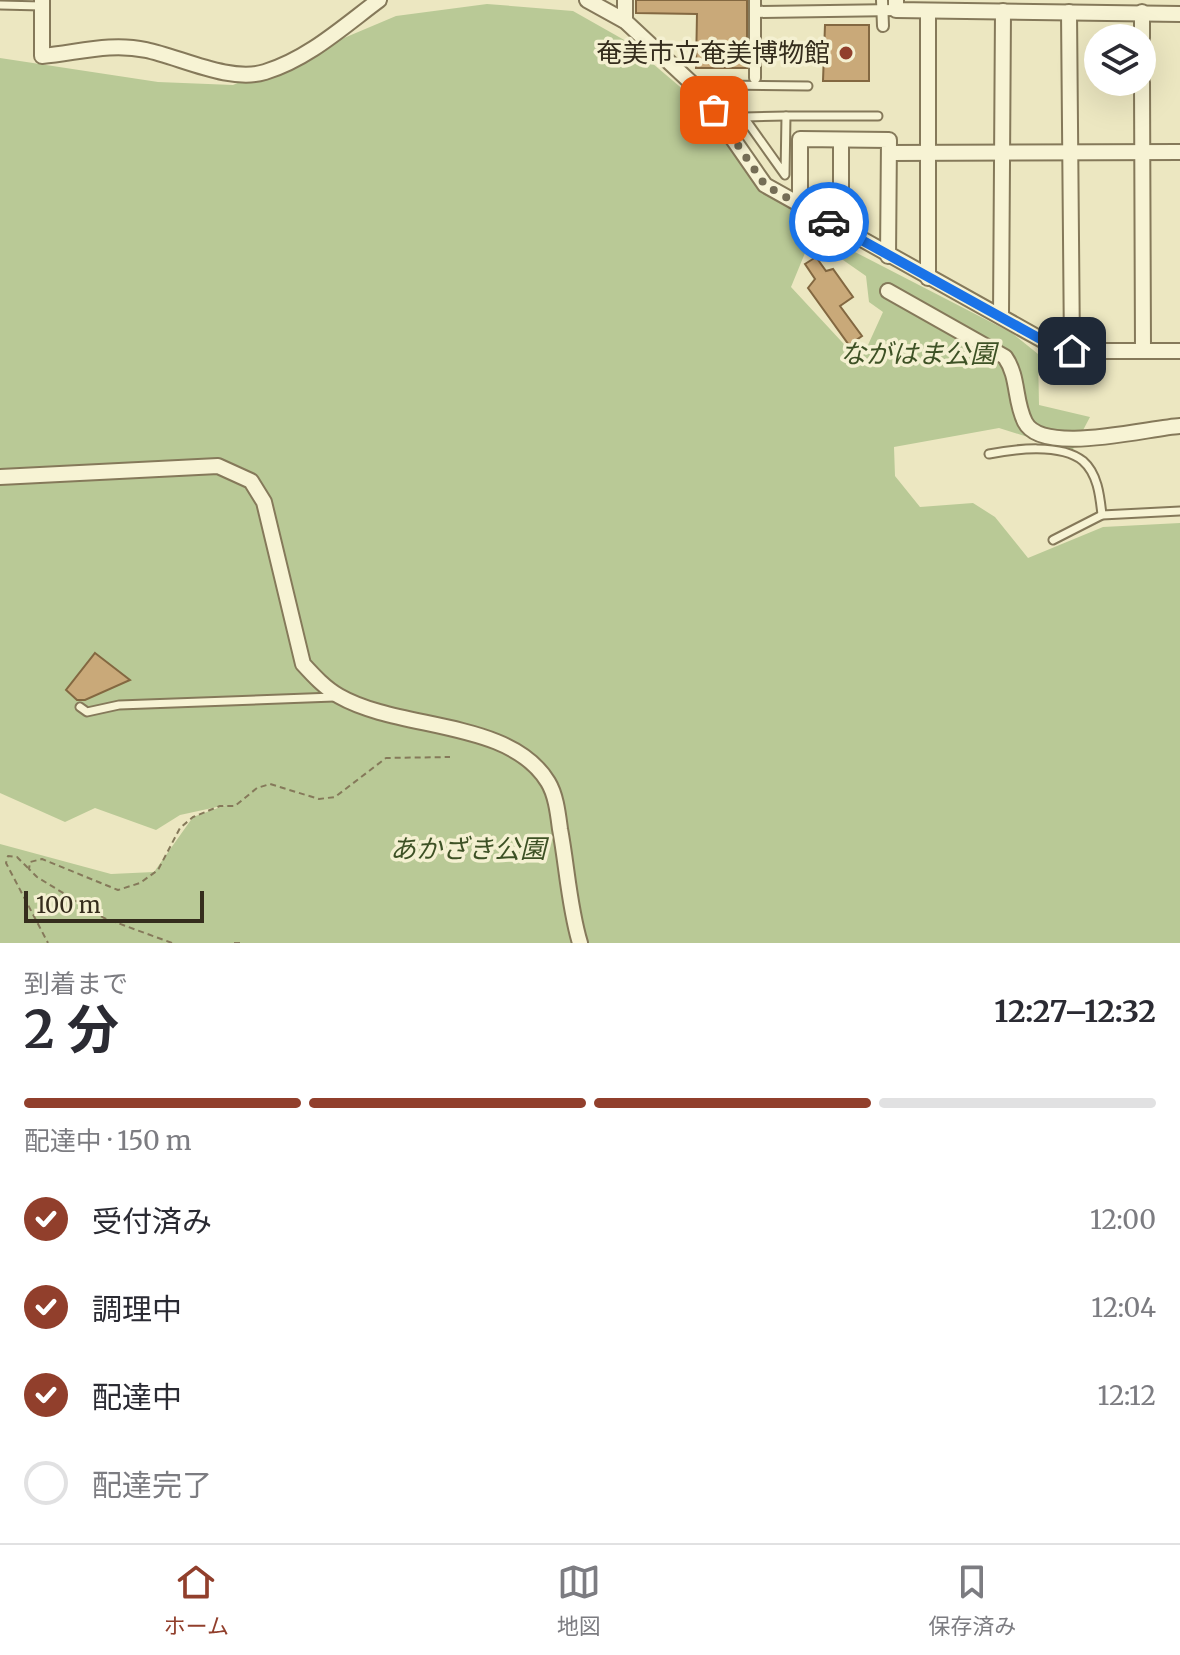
<!DOCTYPE html>
<html lang="ja">
<meta charset="utf-8">
<style>
body{margin:0;font-family:Merriweather,"Noto Sans JP",serif;background:#f2f2f3;color:#2b2b33;height:100vh;display:flex;flex-direction:column;font-size:30px;white-space:nowrap}
*{box-sizing:border-box;margin:0}
p{font-size:26px;color:#7c7c81}
.icon{flex:none;width:44px;height:44px;fill:none;stroke:currentColor;stroke-width:2;stroke-linecap:round;stroke-linejoin:round}
.map{position:relative;height:943px;overflow:hidden}
.sheet{display:flex;flex-direction:column;background:#fff;flex:1}
.sheet>*{flex:none}
.controls{position:absolute;left:1084px;top:24px;display:grid;gap:16px}
.controls a{display:grid;place-items:center;width:72px;height:72px;border-radius:50%;background:#fff;box-shadow:0 8px 32px #0002;font-size:40px}
.scale{position:absolute;left:24px;bottom:20px;width:180px;box-sizing:border-box;padding-left:8px;border:4px solid #352d1d;border-top:0;font-size:22px;line-height:28px;white-space:nowrap;color:#352d1d;-webkit-text-stroke:6px #f4f0d1;paint-order:stroke}
.pin{position:absolute;display:grid;place-items:center;width:68px;height:68px;color:#fff;margin:-34px;border-radius:16px;box-shadow:0 4px 12px #0006}
.courier{position:absolute;display:grid;place-items:center;width:80px;height:80px;margin:-40px;border:6px solid #1a73e8;border-radius:50%;background:#fff;color:#222;box-shadow:0 2px 10px #0007}
.overview em{font-style:normal;font-weight:700}
.overview div{display:flex;flex-direction:column-reverse}
.overview{display:flex;align-items:center;justify-content:space-between;height:136px;padding:0 24px}
h1{font-size:52px;font-weight:700;line-height:60px}
.bar{display:grid;grid-template-columns:repeat(4,1fr);gap:12px 8px;align-content:center;height:96px;padding:0 24px}
.bar i{height:10px;border-radius:6px;background:#e1e1e2}
.bar .active{background:#913f2c}
.bar p{grid-column:span 4}
ol{padding:0 24px;list-style:none}
li{display:flex;align-items:center;gap:24px;height:88px}
li p{margin-inline-start:auto}
li .icon{padding:8px;border-radius:50%;background:#913f2c;color:#fff;stroke-width:4}
li:last-child{color:#7c7c81}
li i{width:44px;height:44px;border:4px solid #e1e1e2;border-radius:50%}
.dock{display:flex;justify-content:space-around;align-items:center;height:112px;border-top:2px solid #e1e1e2;background:#fff;font-size:22px;color:#7c7c81}
.dock a{display:grid;justify-items:center;gap:4px}
.dock .active{color:#913f2c}
.map>svg:first-child{display:block}
.green{fill:#b9c996;fill-rule:evenodd}
.building{fill:#c9a979;stroke:#836841;stroke-width:2}
.lines{fill:none;stroke-linecap:round;stroke-linejoin:round}
.service-casing{stroke:#85795a;stroke-width:11}
.pedestrian-casing{stroke:#85795a;stroke-width:14}
.minor-casing{stroke:#85795a;stroke-width:18}
.path{stroke:#85795a;stroke-width:2;stroke-dasharray:6 4;stroke-linecap:butt}
.service{stroke:#f7f3d4;stroke-width:7}
.pedestrian{stroke:#f7f3d4;stroke-width:10}
.minor{stroke:#f7f3d4;stroke-width:14}
.done{stroke:#756e56;stroke-width:8;stroke-dasharray:0 14.4}
.route{stroke:#1a73e8;stroke-width:10}
.poi-dot{fill:#913f2c;stroke:#f4f0d1;stroke-width:3}
.labels{text-anchor:middle;stroke-width:7;stroke-linejoin:round;paint-order:stroke}
.poi-label{font-size:26px;fill:#352d1d;stroke:#f4f0d1;text-anchor:end}
.park-label{font-size:26px;font-style:italic;fill:#3d5125;stroke:#f4f0d1}
</style>
<div class="map">
<svg width="1180" height="943" viewBox="0 0 1180 943">
<rect width="100%" height="100%" fill="#ece7c1"/>
<path class="green" d="M487,4l86,7 53,30 59,50 110,122 27,22 190,98 26,21 1,51 51,12 -18,34 -73,-23 -105,19 1,29 25,31 53,-4 22,14 33,41 75,-31 77,-4v420h-1180v-99l111,30 43,-2 39,-55 33,-12 -46,10 -24,15 -61,-22 -30,14 -65,-29v-735l158,24 75,3 163,-69zM805,253h28l33,23 3,26 14,10 -15,33 3,5 -16,6 -64,-69z"/>
<g class="building">
<polygon points="636,0 747,0 747,68 696,68 697,14 636,13"/>
<polygon points="825,25 869,25 869,81 823,81"/>
<polygon points="816,257 826,271 833,269 853,297 840,306 862,336 849,345 808,288 815,279 805,264"/>
<polygon points="95,653 130,680 85,700 77,700 66,690"/>
</g>
<g class="lines">
<defs>
<g id="service">
<polyline points="0,5 42,6"/>
<polyline points="721,85 785,175 786,116 878,116"/>
<polyline points="699,90 721,85 808,86"/>
<polyline points="744,117 786,116"/>
<path d="M989,454c25,-5 72,-11 94,7 15,13 17,36 19,54"/>
<polyline points="1053,540 1102,515 1180,511"/>
<polyline points="80,707 87,712 119,705 334,697"/>
</g>
<g id="pedestrian">
<polyline points="755,0 755,78"/>
<polyline points="882,0 883,26"/>
<polyline points="755,12 896,10"/>
</g>
<g id="minor">
<path d="M42,0v56c35,-3 68,-14 104,-6 34,7 84,33 119,22 43,-13 79,-46 114,-72"/>
<polyline points="587,0 625,21 699,90 765,185 1053,346 1072,351 1180,351"/>
<polyline points="896,0 896,10 1180,14"/>
<polyline points="928,11 928,278"/>
<polyline points="1069,12 1072,351"/>
<polyline points="625,21 625,0"/>
<polyline points="1142,38 1142,12"/>
<polyline points="1142,82 1143,351"/>
<polyline points="841,140 841,230"/>
<polyline points="889,153 1180,152"/>
<polyline points="800,205 800,139 889,140 888,256"/>
<path d="M888,291l117,66c14,20 9,43 20,65 17,34 122,6 155,4"/>
<polyline points="1001,316 1003,11"/>
<path d="M0,477l218,-11 33,15 13,21 39,162c11,12 22,24 36,32 61,35 171,23 209,86 8,13 10,32 12,47 7,37 9,78 20,114"/>
</g>
</defs>
<use href="#service" class="service-casing"/>
<use href="#pedestrian" class="pedestrian-casing"/>
<use href="#minor" class="minor-casing"/>
<g class="path">
<polyline points="28,868 17,857 8,856 6,863 48,943"/>
<polyline points="172,943 104,918 37,877 29,869 30,862 42,859 118,890 140,883 158,870 180,828 193,817 220,806 235,806 257,788 270,784 319,799 335,797 386,758 450,757"/>
<polyline points="234,943 244,943"/>
</g>
<use href="#service" class="service"/>
<use href="#pedestrian" class="pedestrian"/>
<use href="#minor" class="minor"/>
</g>
<g class="lines">
<polyline class="done" points="714,110 765,185 829,222"/>
<polyline class="route" points="829,222 1053,346 1072,351"/>
</g>
<circle class="poi-dot" cx="846" cy="53" r="8"/>
<g class="labels">
<g class="poi-label">
<text x="830" y="62">奄美市立奄美博物館</text>
</g>
<g class="park-label">
<text x="918" y="363">ながはま公園</text>
<text x="468" y="858">あかざき公園</text>
</g>
</g>
</svg>
<div class="controls">
<a><svg class="icon" aria-label="layers" viewBox="0 0 24 24"><path d="M12 4l9 5-9 5-9-5zM3 14l9 5 9-5"/></svg></a>
</div>
<div class="scale">100 m</div>
<div class="pin" style="left:714px;top:110px;background:#ea580c"><svg class="icon" aria-label="bag" viewBox="0 0 24 24"><path d="M5 8h14l-1 12H6zM9 8a3 3 0 0 1 6 0"/></svg></div>
<div class="pin" style="left:1072px;top:351px;background:#1f2937"><svg class="icon" aria-label="home" viewBox="0 0 24 24"><path d="M3 11l9-7 9 7M6 9v11h12V9"/></svg></div>
<div class="courier" style="left:829px;top:222px"><svg class="icon" aria-label="car" viewBox="0 0 24 24"><path d="M5 17H2v-5l4-1 3-4h7l3 4 3 1v5h-3M9 17h6M6 11h13"/><circle cx="7" cy="17" r="2"/><circle cx="17" cy="17" r="2"/></svg></div>
</div>
<section class="sheet">
<div class="overview"><div><h1>2 分</h1><p>到着まで</p></div><em>12:27–12:32</em></div>
<div class="bar"><i class="active"></i><i class="active"></i><i class="active"></i><i></i><p>配達中 · 150 m</p></div>
<ol>
<li><svg class="icon" aria-label="check" viewBox="0 0 24 24"><path d="M5 12l5 5 9-10"/></svg>受付済み<p>12:00</p></li>
<li><svg class="icon" aria-label="check" viewBox="0 0 24 24"><path d="M5 12l5 5 9-10"/></svg>調理中<p>12:04</p></li>
<li><svg class="icon" aria-label="check" viewBox="0 0 24 24"><path d="M5 12l5 5 9-10"/></svg>配達中<p>12:12</p></li>
<li><i></i>配達完了</li>
</ol>
</section>
<nav class="dock">
<a class="active"><svg class="icon" aria-label="home" viewBox="0 0 24 24"><path d="M3 11l9-7 9 7M6 9v11h12V9"/></svg>ホーム</a>
<a><svg class="icon" aria-label="map" viewBox="0 0 24 24"><path d="M3 6l6-2 6 2 6-2v14l-6 2-6-2-6 2zM9 4v14M15 6v14"/></svg>地図</a>
<a><svg class="icon" aria-label="saved" viewBox="0 0 24 24"><path d="M7 4h10v16l-5-4-5 4z"/></svg>保存済み</a>
</nav>
